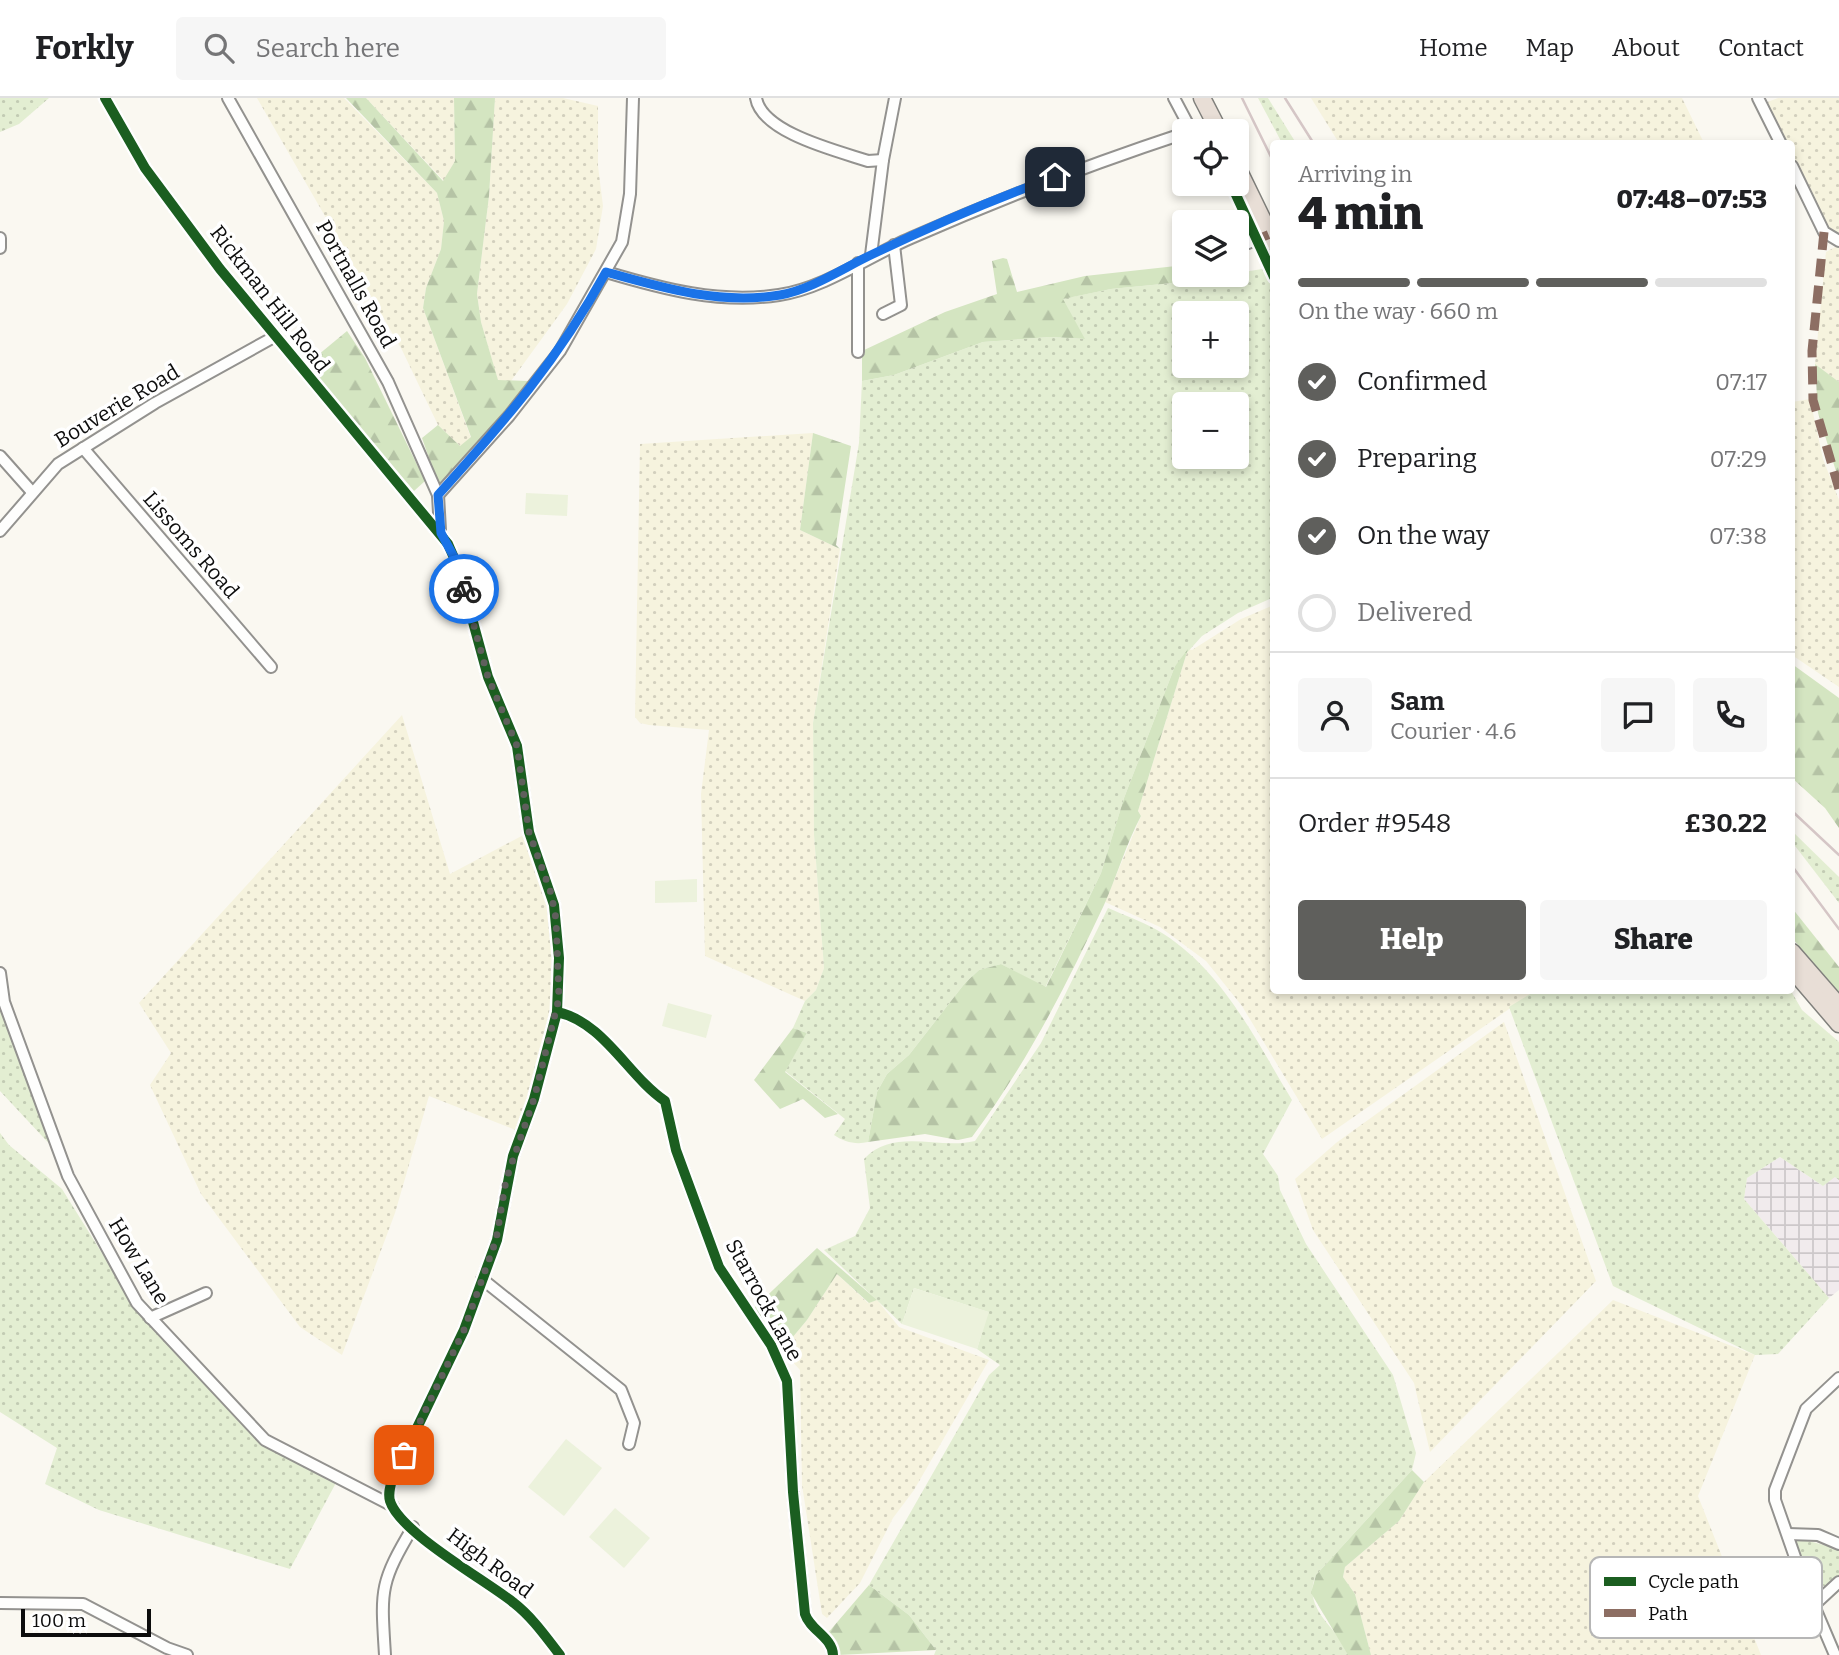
<!DOCTYPE html>
<meta charset="utf-8">
<style>
body{margin:0;font-family:Bitter,serif;background:#f6f6f6;color:#202124;height:100vh;display:flex;flex-direction:column;font-size:26px;white-space:nowrap}
*{box-sizing:border-box;margin:0}
p{font-size:23px;color:#757577}
.icon{flex:none;width:38px;height:38px;fill:none;stroke:currentColor;stroke-width:2;stroke-linecap:round;stroke-linejoin:round}
.map{position:relative;flex:1;overflow:hidden}
.panel{position:absolute;left:1270px;top:42px;width:525px;height:854px;display:flex;flex-direction:column;background:#fff;border-radius:7px;box-shadow:0 4px 10px #0003}
.panel>*{flex:none}
.buttons{position:absolute;left:1172px;top:21px;display:grid;gap:14px}
.buttons a{display:grid;place-items:center;width:77px;height:77px;border-radius:7px;background:#fff;box-shadow:0 4px 10px #0003;font-size:35px}
.scale{position:absolute;left:21px;bottom:18px;width:130px;box-sizing:border-box;padding-left:7px;border:4px solid #0c0c0c;border-top:0;font-size:19px;line-height:24px;white-space:nowrap;color:#0c0c0c;-webkit-text-stroke:5px #fff;paint-order:stroke}
.pin{position:absolute;display:grid;place-items:center;width:60px;height:60px;color:#fff;margin:-30px;border-radius:14px;box-shadow:0 4px 10px #0006}
.courier{position:absolute;display:grid;place-items:center;width:70px;height:70px;margin:-35px;border:5px solid #1a73e8;border-radius:50%;background:#fff;color:#222;box-shadow:0 2px 9px #0007}
.summary em{font-style:normal;font-weight:800}
.summary div{display:flex;flex-direction:column-reverse}
.summary{display:flex;align-items:center;justify-content:space-between;height:119px;padding:0 28px}
h1{font-size:46px;font-weight:800;line-height:52px}
.bar{display:grid;grid-template-columns:repeat(4,1fr);gap:10px 7px;align-content:center;height:84px;padding:0 28px}
.bar i{height:9px;border-radius:5px;background:#e0e0e0}
.bar .selected{background:#5f5f5c}
.bar p{grid-column:span 4}
.line{display:flex;align-items:center;gap:18px;padding:0 28px;border-top:2px solid #e0e0e0}
.line div{flex:1}
.round{display:grid;place-items:center;flex:none;width:74px;height:74px;border-radius:7px;background:#f6f6f6}
ol{padding:0 28px;list-style:none}
li{display:flex;align-items:center;gap:21px;height:77px}
li p{margin-inline-start:auto}
li .icon{padding:7px;border-radius:50%;background:#5f5f5c;color:#fff;stroke-width:4}
li:last-child{color:#757577}
li i{width:38px;height:38px;border:4px solid #e0e0e0;border-radius:50%}
.primary-button{display:flex;gap:14px;margin-top:auto;padding:14px 28px}
.primary-button a{flex:1;height:80px;border-radius:7px;background:#5f5f5c;color:#fff;font-size:28px;font-weight:800;line-height:80px;text-align:center}
.primary-button a+a{background:#f6f6f6;color:#202124}
header{display:flex;align-items:center;gap:42px;box-sizing:border-box;height:98px;padding:0 35px;background:#fff;border-bottom:2px solid #e0e0e0}
header strong{font-size:33px}
nav{display:flex;gap:38px;margin-inline-start:auto;font-size:24px}
.search{width:490px;height:63px;background:#f6f6f6;display:flex;align-items:center;gap:18px;box-sizing:border-box;padding:0 24px;border-radius:7px;color:#757577;font-size:26px}
.map>svg:first-child{display:block}
.industrial{fill:url(#industrial-grid)}
.farmland{fill:url(#farmland-dots)}
.grass{fill:url(#grass-dots);fill-rule:evenodd}
.forest{fill:url(#forest-firs)}
.pitch{fill:#ecf2dc}
.lines{fill:none;stroke-linecap:round;stroke-linejoin:round}
.minor-casing{stroke:#93928f;stroke-width:14}
.highway-casing{stroke:#80807c;stroke-width:19}
.minor{stroke:#fefefd;stroke-width:10}
.highway{stroke:#e8ded6;stroke-width:16}
.rail{stroke:#d5c6c6;stroke-width:2.5}
.quiet{stroke:#8d6e63;stroke-width:9;stroke-dasharray:18 9;stroke-linecap:butt}
.cycleway-casing{stroke:#fff;stroke-width:15}
.cycleway{stroke:#1b5e20;stroke-width:10}
.done{stroke:#5f5f5c;stroke-width:7;stroke-dasharray:0 12.6}
.route{stroke:#1a73e8;stroke-width:9}
.labels{text-anchor:middle;stroke-width:7;stroke-linejoin:round;paint-order:stroke}
.street-label{font-size:21px;fill:#0c0c0c;stroke:#fff}
.key{fill:#fff;stroke:#b6b6b6;stroke-width:2}
.key-label{font-size:19px;fill:#0c0c0c}
</style>
<header>
<strong>Forkly</strong>
<div class="search"><svg class="icon" aria-label="search" viewBox="0 0 24 24"><circle cx="10" cy="10" r="6"/><path d="M15 15l6 6"/></svg>Search here</div>
<nav><a>Home</a><a>Map</a><a>About</a><a>Contact</a></nav>
</header>
<div class="map">
<svg width="1839" height="1557" viewBox="0 0 1839 1557">
<defs>
<pattern id="industrial-grid" width="8" height="8" patternUnits="userSpaceOnUse" patternTransform="scale(1.75)"><rect width="8" height="8" fill="#f1ebed"/><path d="M0 4h8M4 0v8" fill="none" stroke="#cdc8ca"/></pattern>
<pattern id="farmland-dots" width="8" height="8" patternUnits="userSpaceOnUse" patternTransform="scale(1.75)"><rect width="8" height="8" fill="#f6f3de"/><path d="M2 2h.1M6 6h.1" fill="none" stroke="#d2cfbd" stroke-width="1.8" stroke-linecap="round"/></pattern>
<pattern id="grass-dots" width="8" height="8" patternUnits="userSpaceOnUse" patternTransform="scale(1.75)"><rect width="8" height="8" fill="#e3eed2"/><path d="M2 2h.1M6 6h.1" fill="none" stroke="#c2cbb3" stroke-width="1.8" stroke-linecap="round"/></pattern>
<pattern id="forest-firs" width="22" height="20" patternUnits="userSpaceOnUse" patternTransform="scale(1.75)"><rect width="22" height="20" fill="#d4e5c1"/><path d="M5 1l3.5 6h-7zM16 11l3.5 6h-7z" fill="#b5c3a5"/></pattern>
</defs>
<rect width="100%" height="100%" fill="#faf8f1"/>
<polygon class="industrial" points="1780,1059 1823,1088 1835,1078 1839,1082 1839,1192 1829,1200 1744,1101 1747,1080"/>
<g class="farmland">
<polygon points="257,0 344,0 437,95 444,123 441,151 426,190 423,210 471,340 461,349 438,327 402,252"/>
<polygon points="366,0 454,0 455,63 444,83"/>
<polygon points="495,0 563,0 598,8 598,68 603,108 596,151 567,206 511,283 498,283 481,224 477,196 489,98"/>
<polygon points="1311,0 1682,0 1704,45 1339,45"/>
<polygon points="1778,0 1839,0 1839,140 1824,125 1792,61 1792,46 1785,45 1765,5"/>
<polygon points="1839,147 1839,284 1815,266 1826,154"/>
<polygon points="1810,301 1823,361 1839,402 1839,589 1792,557 1792,304"/>
<polygon points="813,335 800,432 840,451 813,625 814,737 824,870 816,892 805,903 705,858 701,696 709,632 649,627 640,625 635,619 640,346"/>
<polygon points="1274,507 1274,892 1535,893 1322,1041 1242,908 1206,863 1160,829 1105,804 1141,718 1138,713 1188,551 1192,552 1241,521"/>
<polygon points="402,617 450,776 529,734 551,795 560,900 521,1034 429,998 395,1115 342,1257 300,1229 201,1096 150,987 171,955 139,905"/>
<polygon points="1504,924 1596,1183 1430,1354 1414,1285 1313,1132 1295,1081 1336,1045"/>
<polygon points="837,1176 868,1205 877,1202 899,1229 989,1262 914,1392 893,1420 860,1485 827,1520 822,1516 802,1387 800,1272 782,1252 807,1222"/>
<polygon points="1613,1202 1755,1257 1698,1398 1761,1557 1371,1557 1355,1496 1343,1479 1345,1469 1399,1423 1424,1384"/>
</g>
<g class="grass">
<polygon points="0,0 49,0 19,26 0,34"/>
<polygon points="1258,0 1268,0 1296,45 1282,45"/>
<path d="M1268,170l6,13v316l-36,16 -36,23 -27,30 -51,132 -23,75 -56,115 -44,-24 -22,6 -14,13 -56,72 -22,19 -10,18 -9,50c-12,3 -24,0 -34,-7l11,-16 -60,-48 22,-38 -14,-5 12,-27 11,-11 8,-22 -10,-133 -1,-112 46,-280 3,-62 32,-6 89,-33 67,-5 34,2 -22,-40 49,-10 72,-7zM1185,215h52v53h-52zM1185,306h52v53h-52z"/>
<polygon points="1792,733 1839,779 1839,805 1792,744"/>
<path d="M1108,810c16,7 33,13 49,22 64,37 98,109 135,170l-29,54 15,22 2,14 26,54 87,131 23,78 -4,17 -96,105c-15,34 21,52 34,80h-416l2,-5 -27,-35 -40,-30 120,-210 11,-10 -23,-16 11,-37 -74,-24 -12,36 -78,-74 31,-14 15,-28 -6,-49c30,-32 74,-9 111,-18l66,-98z"/>
<polygon points="0,875 14,948 56,1053 0,993"/>
<polygon points="1535,893 1791,893 1802,912 1839,944 1839,1082 1835,1079 1823,1088 1780,1059 1747,1080 1744,1101 1829,1200 1778,1256 1755,1257 1613,1188 1509,909"/>
<polygon points="0,1035 9,1047 62,1091 133,1205 156,1234 264,1344 338,1381 290,1471 99,1412 45,1386 57,1350 0,1314"/>
<polygon points="1801,1441 1839,1451 1839,1479 1826,1489 1810,1483 1795,1443"/>
</g>
<g class="forest">
<polygon points="346,0 366,0 443,83 455,63 454,0 495,0 489,98 477,196 481,224 498,282 528,283 504,316 439,389 422,340 438,327 460,348 471,339 423,210 426,190 441,151 444,123 437,95"/>
<polygon points="1003,160 1007,161 1017,194 1085,178 1176,168 1183,184 1111,191 1063,201 1085,241 1050,239 983,244 894,277 862,283 862,253 945,214 997,196 992,163"/>
<polygon points="347,233 365,260 425,383 414,393 306,267"/>
<polygon points="1815,266 1839,284 1839,383 1818,315"/>
<polygon points="813,335 851,348 836,447 840,451 800,432"/>
<path d="M1188,551l-50,162 3,5c-15,28 -24,60 -37,89 -38,81 -78,160 -132,232l-14,3 -33,-6 -57,8 9,-50 10,-18 22,-19 56,-72 14,-13 22,-6 45,23 55,-114 23,-75 51,-132z"/>
<polygon points="1792,566 1839,600 1839,730 1825,710 1792,680"/>
<polygon points="1792,810 1839,869 1839,894 1792,840"/>
<polygon points="793,930 807,935 785,974 838,1016 825,1020 803,1001 780,1011 754,982"/>
<polygon points="817,1150 877,1202 869,1205 837,1176 807,1222 782,1252 754,1210"/>
<polygon points="1412,1372 1424,1384 1399,1423 1345,1469 1343,1479 1355,1496 1371,1557 1348,1557 1311,1495 1316,1477"/>
<polygon points="869,1487 909,1517 936,1552 838,1557 839,1551 827,1536"/>
</g>
<g class="pitch">
<polygon points="526,395 568,397 567,418 525,416"/>
<polygon points="697,781 697,804 655,805 655,783"/>
<polygon points="668,905 712,917 706,940 662,928"/>
<polygon points="914,1190 989,1214 977,1251 902,1226"/>
<polygon points="566,1341 602,1370 564,1418 528,1389"/>
<polygon points="615,1410 650,1440 624,1470 589,1439"/>
</g>
<g class="lines">
<defs>
<g id="minor">
<path d="M105,0l40,70 75,101 228,275 10,23 30,110 29,69 12,86 25,73 5,53 -2,54 -23,87 -21,57 -16,84 -33,90 -72,150c-2,7 -4,14 -2,21 10,32 97,80 124,102 18,14 32,34 46,52"/>
<polyline points="228,0 388,284 438,397 440,432"/>
<path d="M756,0c6,35 82,53 112,63l15,-1"/>
<polyline points="1174,0 1191,32"/>
<polyline points="1758,0 1781,46"/>
<polyline points="1189,33 1216,25"/>
<polyline points="1792,68 1824,134 1839,143"/>
<polyline points="1237,125 1248,145 1270,136"/>
<polyline points="0,140 0,150"/>
<polyline points="871,157 883,62 895,0"/>
<path d="M606,174c57,17 113,32 173,23 46,-7 90,-39 132,-57 91,-40 180,-74 274,-105"/>
<polyline points="883,216 901,207 894,147"/>
<polyline points="858,254 858,165"/>
<polyline points="83,350 271,569"/>
<polyline points="0,358 32,394"/>
<polyline points="438,397 509,318 560,253 622,144 630,96 633,0"/>
<polyline points="0,433 58,366 155,305 274,239"/>
<polyline points="0,875 4,904 68,1078 137,1205 265,1342 393,1408"/>
<path d="M557,914c47,10 71,64 108,89l11,49 43,117 52,78 16,36 6,111 12,122c5,16 28,24 28,41"/>
<polyline points="482,1181 621,1292 634,1325 629,1346"/>
<polyline points="150,1220 206,1195"/>
<polyline points="1788,1436 1818,1437 1839,1446"/>
<polyline points="0,1505 83,1506 167,1550 187,1557"/>
<polyline points="1814,1507 1839,1484"/>
<path d="M385,1557c-4,-65 -6,-71 28,-128"/>
<polyline points="1835,1557 1803,1482 1775,1402 1775,1392 1806,1311 1839,1280"/>
</g>
<g id="highway">
<polyline points="1202,0 1219,33"/>
<polyline points="1237,69 1274,145"/>
<polyline points="1792,854 1839,908"/>
<polyline points="1792,871 1839,926"/>
</g>
</defs>
<use href="#minor" class="minor-casing"/>
<use href="#highway" class="highway-casing"/>
<use href="#minor" class="minor"/>
<use href="#highway" class="highway"/>
<g class="rail">
<polyline points="1242,0 1274,65"/>
<polyline points="1285,0 1314,46"/>
<polyline points="1792,713 1839,757"/>
<polyline points="1792,768 1839,831"/>
</g>
<g class="quiet">
<polyline points="1237,125 1248,145 1270,136"/>
<polyline points="1824,134 1812,253 1813,302 1839,391"/>
</g>
<defs>
<g id="cycleway">
<path d="M105,0l40,70 75,101 228,275 10,23 30,110 29,69 12,86 25,73 5,53 -2,54 -23,87 -21,57 -16,84 -33,90 -72,150c-2,7 -4,14 -2,21 10,32 97,80 124,102 18,14 32,34 46,52"/>
<polyline points="1231,86 1274,179"/>
<path d="M557,914c47,10 71,64 108,89l11,49 43,117 52,78 16,36 6,111 12,122c5,16 28,24 28,41"/>
</g>
</defs>
<use href="#cycleway" class="cycleway-casing"/>
<use href="#cycleway" class="cycleway"/>
</g>
<g class="lines">
<polyline class="done" points="404,1357 464,1232 496,1142 506,1082 534,1001 559,900 556,821 551,795 529,734 517,648 488,579 464,491"/>
<path class="route" d="M464,491l-10,-32 -13,-24 -3,-38c66,-73 120,-135 168,-223 57,16 114,33 174,23 33,-6 63,-27 93,-41 58,-28 121,-55 182,-77"/>
</g>
<g class="labels">
<g class="street-label">
<text transform="translate(356 186) rotate(61)" y="7">Portnalls Road</text>
<text transform="translate(270 201) rotate(52)" y="7">Rickman Hill Road</text>
<text transform="translate(117 308) rotate(-31)" y="7">Bouverie Road</text>
<text transform="translate(191 447) rotate(49)" y="7">Lissoms Road</text>
<text transform="translate(139 1163) rotate(59)" y="7">How Lane</text>
<text transform="translate(764 1202) rotate(61)" y="7">Starrock Lane</text>
<text transform="translate(490 1465) rotate(37)" y="7">High Road</text>
</g>
</g>
<rect x="1590" y="1459" width="232" height="81" rx="10" class="key"/>
<rect x="1604" y="1479" width="32" height="9" fill="#1b5e20"/>
<rect x="1604" y="1511" width="32" height="8" fill="#8d6e63"/>
<g class="key-label">
<text x="1648" y="1490">Cycle path</text>
<text x="1648" y="1522">Path</text>
</g>
</svg>
<div class="buttons">
<a><svg class="icon" aria-label="locate" viewBox="0 0 24 24"><circle cx="12" cy="12" r="6"/><path d="M12 2v4M12 18v4M2 12h4M18 12h4"/></svg></a>
<a><svg class="icon" aria-label="layers" viewBox="0 0 24 24"><path d="M12 4l9 5-9 5-9-5zM3 14l9 5 9-5"/></svg></a>
<a>+</a>
<a>−</a>
</div>
<div class="scale">100 m</div>
<div class="pin" style="left:404px;top:1357px;background:#ea580c"><svg class="icon" aria-label="bag" viewBox="0 0 24 24"><path d="M5 8h14l-1 12H6zM9 8a3 3 0 0 1 6 0"/></svg></div>
<div class="pin" style="left:1055px;top:79px;background:#1f2937"><svg class="icon" aria-label="home" viewBox="0 0 24 24"><path d="M3 11l9-7 9 7M6 9v11h12V9"/></svg></div>
<div class="courier" style="left:464px;top:491px"><svg class="icon" aria-label="bike" viewBox="0 0 24 24"><circle cx="6" cy="16" r="4"/><circle cx="18" cy="16" r="4"/><path d="M6 16l4-8h5l3 8M10 8l3 8H6M13 5h3"/></svg></div>
<section class="panel">
<div class="summary"><div><h1>4 min</h1><p>Arriving in</p></div><em>07:48–07:53</em></div>
<div class="bar"><i class="selected"></i><i class="selected"></i><i class="selected"></i><i></i><p>On the way · 660 m</p></div>
<ol>
<li><svg class="icon" aria-label="check" viewBox="0 0 24 24"><path d="M5 12l5 5 9-10"/></svg>Confirmed<p>07:17</p></li>
<li><svg class="icon" aria-label="check" viewBox="0 0 24 24"><path d="M5 12l5 5 9-10"/></svg>Preparing<p>07:29</p></li>
<li><svg class="icon" aria-label="check" viewBox="0 0 24 24"><path d="M5 12l5 5 9-10"/></svg>On the way<p>07:38</p></li>
<li><i></i>Delivered</li>
</ol>
<div class="line" style="height:126px"><a class="round"><svg class="icon" aria-label="person" viewBox="0 0 24 24"><circle cx="12" cy="8" r="4"/><path d="M4 21q1-7 8-7t8 7"/></svg></a><div><b>Sam</b><p>Courier · 4.6</p></div><a class="round"><svg class="icon" aria-label="chat" viewBox="0 0 24 24"><path d="M4 5h16v11H9l-5 4z"/></svg></a><a class="round"><svg class="icon" aria-label="phone" viewBox="0 0 24 24"><path d="M5 4h4l2 5-3 2q2 4 5 5l2-3 5 2v4C11 20 4 13 5 4z"/></svg></a></div>
<div class="line" style="height:91px"><div>Order #9548</div><b>£30.22</b></div>
<div class="primary-button"><a>Help</a><a>Share</a></div>
</section>
</div>
